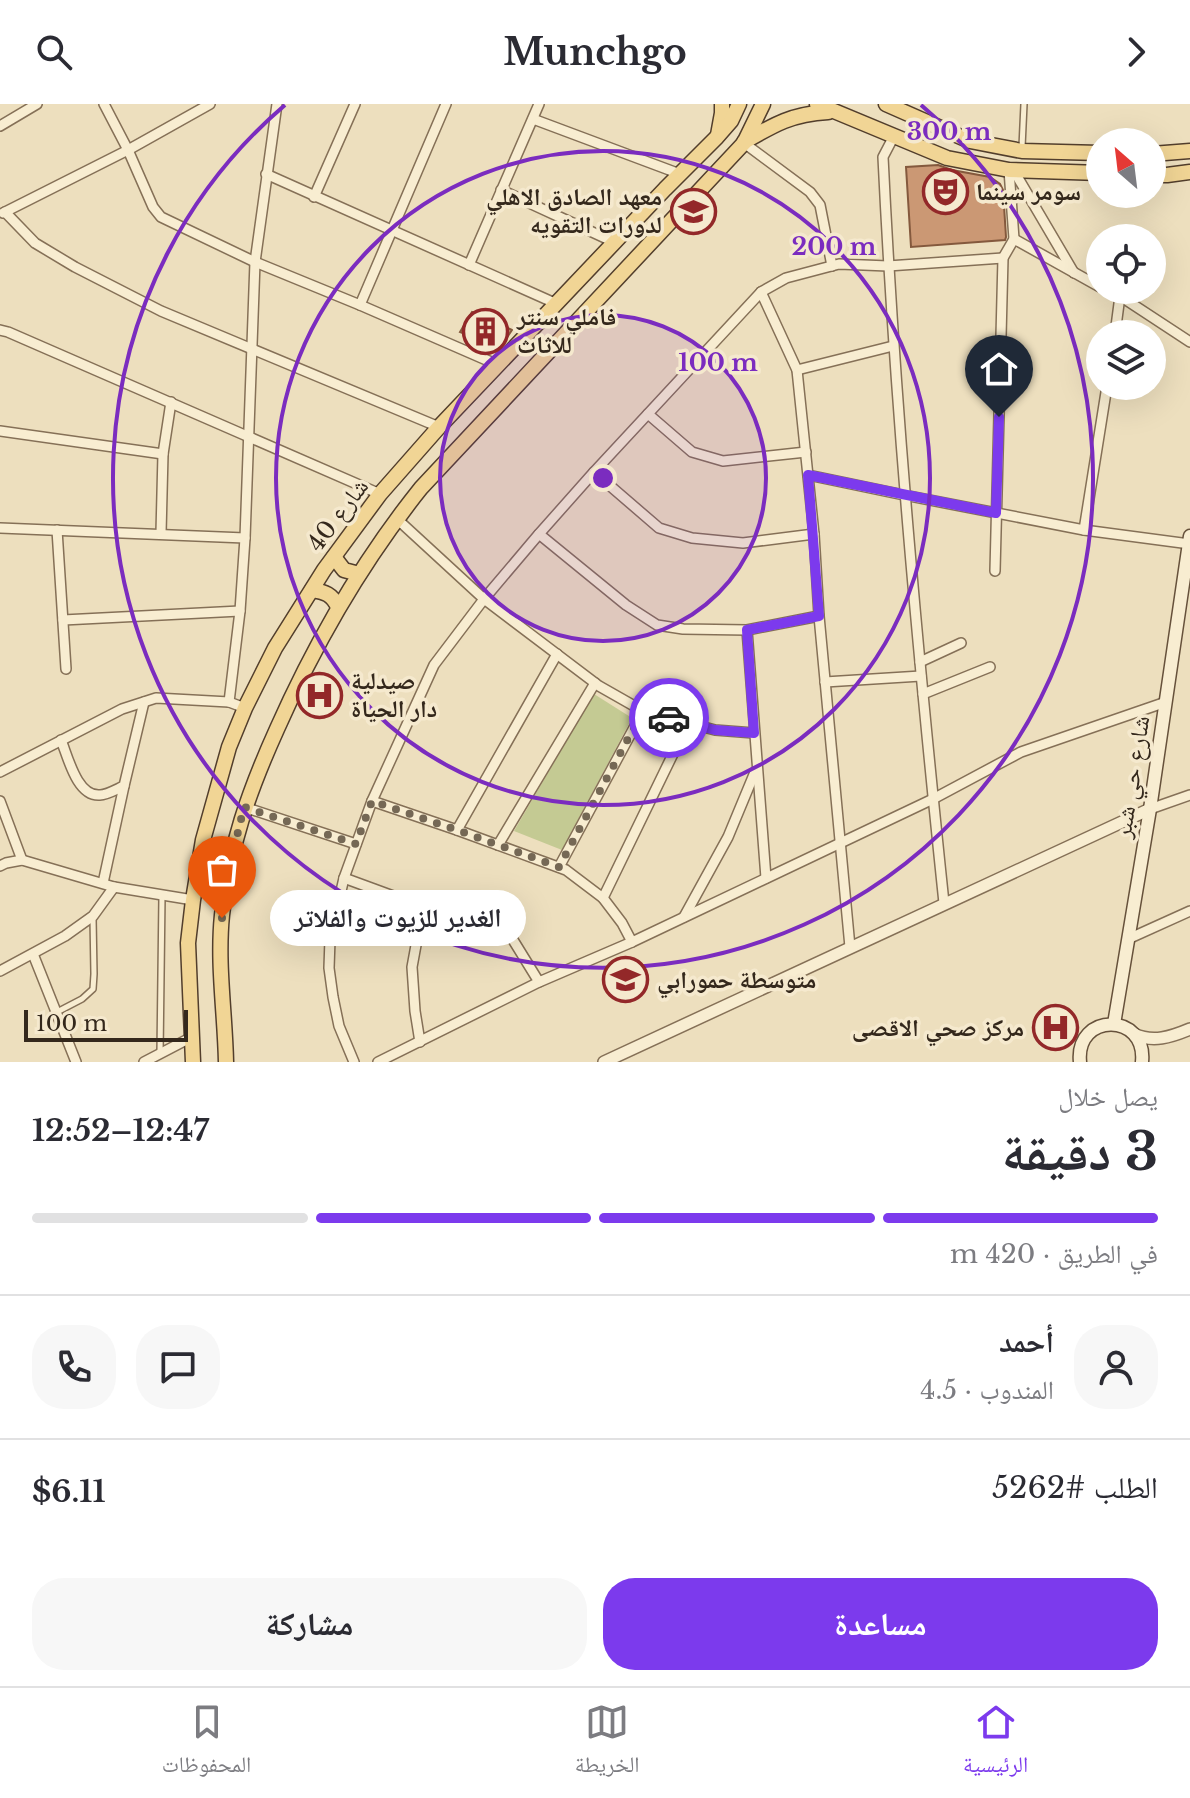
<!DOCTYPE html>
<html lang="ar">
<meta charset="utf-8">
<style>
body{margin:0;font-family:"Libre Baskerville","Noto Naskh Arabic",serif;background:#f7f7f7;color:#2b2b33;direction:rtl;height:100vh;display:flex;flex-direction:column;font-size:30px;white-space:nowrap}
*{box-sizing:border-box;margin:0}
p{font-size:26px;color:#7c7c81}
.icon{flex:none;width:44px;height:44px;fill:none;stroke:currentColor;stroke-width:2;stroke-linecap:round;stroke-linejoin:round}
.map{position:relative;height:958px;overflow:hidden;direction:ltr}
.details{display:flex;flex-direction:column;background:#fff;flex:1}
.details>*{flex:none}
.needle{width:52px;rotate:332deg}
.controls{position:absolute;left:1086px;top:24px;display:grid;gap:16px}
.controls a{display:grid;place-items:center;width:80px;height:80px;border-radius:50%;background:#fff;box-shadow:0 8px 32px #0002;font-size:40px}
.scale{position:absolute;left:24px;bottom:20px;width:164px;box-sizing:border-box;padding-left:8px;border:4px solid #34281c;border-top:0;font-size:22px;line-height:28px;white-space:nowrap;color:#34281c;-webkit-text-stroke:6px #f5e9ce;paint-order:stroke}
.pin{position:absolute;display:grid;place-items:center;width:68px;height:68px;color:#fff;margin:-82px -34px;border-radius:50% 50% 50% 0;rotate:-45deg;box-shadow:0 0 8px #0007}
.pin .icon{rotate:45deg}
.courier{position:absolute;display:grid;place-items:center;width:80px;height:80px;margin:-40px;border:6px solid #7c3aed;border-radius:50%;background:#fff;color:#222;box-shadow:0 2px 10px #0007}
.bubble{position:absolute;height:56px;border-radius:28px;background:#fff;box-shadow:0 8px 32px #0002;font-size:26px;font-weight:800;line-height:56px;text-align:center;direction:rtl}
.summary em{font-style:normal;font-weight:800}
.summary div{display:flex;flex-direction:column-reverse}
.summary{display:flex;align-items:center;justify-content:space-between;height:136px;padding:0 32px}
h1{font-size:52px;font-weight:800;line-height:60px}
.bar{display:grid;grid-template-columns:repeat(4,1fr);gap:12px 8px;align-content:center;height:96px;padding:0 32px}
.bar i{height:10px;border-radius:6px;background:#e1e1e2}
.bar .selected{background:#7c3aed}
.bar p{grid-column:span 4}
.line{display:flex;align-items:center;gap:20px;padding:0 32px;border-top:2px solid #e1e1e2}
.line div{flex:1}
.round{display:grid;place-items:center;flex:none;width:84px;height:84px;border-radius:32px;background:#f7f7f7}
.cta{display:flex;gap:16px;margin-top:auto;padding:16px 32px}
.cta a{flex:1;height:92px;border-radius:32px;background:#7c3aed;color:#fff;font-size:32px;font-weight:800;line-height:92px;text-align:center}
.cta a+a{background:#f7f7f7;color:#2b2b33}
header{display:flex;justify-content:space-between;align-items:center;height:104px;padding:0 32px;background:#fff;font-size:36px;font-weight:800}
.dock{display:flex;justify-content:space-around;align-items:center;height:112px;border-top:2px solid #e1e1e2;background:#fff;font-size:22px;color:#7c7c81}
.dock a{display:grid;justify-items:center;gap:4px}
.dock .selected{color:#7c3aed}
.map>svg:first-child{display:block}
.green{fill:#c4ca93}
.building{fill:#cb9874;stroke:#84593d;stroke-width:2}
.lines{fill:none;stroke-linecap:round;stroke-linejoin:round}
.service-casing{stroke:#857057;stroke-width:8}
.minor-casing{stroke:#857057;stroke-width:12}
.tertiary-casing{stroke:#857057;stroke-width:14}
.secondary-casing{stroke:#66513b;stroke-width:15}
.primary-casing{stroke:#523e2c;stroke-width:17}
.service{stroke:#f8edd1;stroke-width:5}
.minor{stroke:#f8edd1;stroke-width:9}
.tertiary{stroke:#f8edd1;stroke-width:11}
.secondary{stroke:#f8edd1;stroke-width:12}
.primary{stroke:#f1d595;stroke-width:14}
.done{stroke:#756855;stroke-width:8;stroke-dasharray:0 14.4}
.route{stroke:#7c3aed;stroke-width:10}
.ring{fill:none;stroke:#7b2cbf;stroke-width:4}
.labels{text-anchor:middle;stroke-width:7;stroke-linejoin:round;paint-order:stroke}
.poi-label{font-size:24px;font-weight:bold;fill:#34281c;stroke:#f5e9ce;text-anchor:start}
.street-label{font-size:24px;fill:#34281c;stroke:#f5e9ce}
.centre{fill:#7b2cbf;stroke:#f5e9ce;stroke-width:4}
.ring-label{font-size:24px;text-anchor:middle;font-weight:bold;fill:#7b2cbf;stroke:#f5e9ce;stroke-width:7;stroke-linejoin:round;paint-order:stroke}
</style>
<header><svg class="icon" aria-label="forward" viewBox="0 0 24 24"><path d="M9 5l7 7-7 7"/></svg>Munchgo<svg class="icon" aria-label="search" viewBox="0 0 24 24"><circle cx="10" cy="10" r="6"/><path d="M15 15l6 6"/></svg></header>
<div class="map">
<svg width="1190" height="958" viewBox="0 0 1190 958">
<rect width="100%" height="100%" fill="#eddfbe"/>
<polygon class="green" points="594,590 632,614 562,746 514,727"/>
<g class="building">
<polygon points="938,61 952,66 990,73 1000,80 1003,86 1006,133 1005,136 911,143 906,63"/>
<polygon points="472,208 512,226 500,244 460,228"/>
</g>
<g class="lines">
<defs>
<g id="service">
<polyline points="1022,43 1024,0"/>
<polyline points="57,908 82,895 93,885 94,870 93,814"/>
<polyline points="160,950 162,792"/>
</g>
<g id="minor">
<polyline points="104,0 128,46 153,103 161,113 255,158 360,201 498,261"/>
<polyline points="533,15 680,70"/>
<polyline points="0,22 37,0"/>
<path d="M894,32l-11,21c12,250 35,498 61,746"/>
<polyline points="744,39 810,88 820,101 832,162"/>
<polyline points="1014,67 1074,169"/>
<polyline points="266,70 557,200"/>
<polyline points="501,86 616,139"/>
<polyline points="314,93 355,0"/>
<polyline points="5,108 35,139 75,163 161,207 439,323"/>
<polyline points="3,109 128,46 210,0"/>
<polyline points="1014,135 1100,183"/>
<polyline points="469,161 539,0"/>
<polyline points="1107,186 1120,192 1190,238"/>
<polyline points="761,188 797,266 814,430 819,512 850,843"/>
<polyline points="360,201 446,0"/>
<polyline points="0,226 8,228 380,390"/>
<polyline points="1115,230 1120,192"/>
<polyline points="797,266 893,242"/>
<polyline points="648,310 692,348 723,357 806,348"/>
<polyline points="0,327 163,350"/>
<polyline points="594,368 659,424 692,434 743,439 814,430"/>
<polyline points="808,371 904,391 1084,426 1190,440"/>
<polyline points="397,415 484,495 599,582 643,607 715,626 754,629"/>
<polyline points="0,424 245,434"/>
<polyline points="57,426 66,565"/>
<polyline points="1084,426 1107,282"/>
<polyline points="161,429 163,350 171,298"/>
<polyline points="539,430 626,501 657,521 683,525 747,526 819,512"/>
<polyline points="995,467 1003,154 1014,135 1009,66"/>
<polyline points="63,516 240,507"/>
<polyline points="747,526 766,774"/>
<polyline points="920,558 961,539"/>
<polyline points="825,578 921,572"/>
<polyline points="923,590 990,563"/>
<polyline points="245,604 229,598 240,507 245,434 255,158 277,0"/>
<path d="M61,636c7,17 16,57 39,55 7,0 17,-6 24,-9l20,-84"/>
<polyline points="0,668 122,605 156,594 229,598"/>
<polyline points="0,697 22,756"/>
<polyline points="372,697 457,726 566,766 603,794 622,819 632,838"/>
<polyline points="244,703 356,740"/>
<polyline points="1150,705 1190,691"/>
<polyline points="457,726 557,550"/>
<polyline points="498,741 595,579"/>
<polyline points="0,762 6,759 22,756 114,783 193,796"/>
<polyline points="559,763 643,607"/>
<polyline points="344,774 423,803 495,824 510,831 539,878"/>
<polyline points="103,779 124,682"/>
<polyline points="603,794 688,619"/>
<polyline points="684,813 728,733 755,668"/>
<polyline points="1128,835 1190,807"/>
<polyline points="33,850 76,958"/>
<polyline points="0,867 65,832 93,812 114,783"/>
<polyline points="420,938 415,907 412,863 423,803"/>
<polyline points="144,958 192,933"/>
<polyline points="354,958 339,922 333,893 329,864 330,835 344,774 372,697 434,561 484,495 539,430 594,368 761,188 786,174 839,160 888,162 1003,154"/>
<polyline points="378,958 539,878 632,838 933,695 1021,648 1166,598"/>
</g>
<g id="tertiary">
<path d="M1134,930c19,9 37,3 56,-5"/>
<polyline points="604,958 1150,705"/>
</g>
<g id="secondary">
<polyline points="1114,920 1150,705 1190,432"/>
<path d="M1080,958c-5,-50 67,-50 62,0"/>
</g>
<g id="primary">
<polyline points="817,0 947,54 1009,66 1100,69"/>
<polyline points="886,0 970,37 1022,47 1100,49"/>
<polyline points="718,31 722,9 722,0"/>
<path d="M744,38c31,-18 48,-28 84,-30"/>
<polyline points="1152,50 1190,47"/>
<polyline points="1152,71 1167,71 1190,68"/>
<polyline points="334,453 344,466 359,470"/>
<path d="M312,486c13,2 20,4 26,17"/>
<polyline points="193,958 188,839 193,796 203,736 229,643 245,604 275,544 324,466 380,390 439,323 665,85 717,33 731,17 739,0"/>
<path d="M226,958c-1,-49 -9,-98 -4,-147 7,-68 27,-124 55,-186 39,-88 84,-166 144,-241l323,-345 19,-39"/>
</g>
</defs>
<use href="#service" class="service-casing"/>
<use href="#minor" class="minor-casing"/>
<use href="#tertiary" class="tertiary-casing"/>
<use href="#secondary" class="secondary-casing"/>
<use href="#primary" class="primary-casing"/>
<use href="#service" class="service"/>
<use href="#minor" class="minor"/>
<use href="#tertiary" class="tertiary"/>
<use href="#secondary" class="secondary"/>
<use href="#primary" class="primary"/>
</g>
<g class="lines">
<polyline class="done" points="222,814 232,753 244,703 356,740 372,697 457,726 559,763 643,607 669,614"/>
<polyline class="route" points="669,614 715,626 754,629 747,526 819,512 808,371 996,409 999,313"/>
</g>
<circle cx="603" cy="374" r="163" fill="#7b2cbf" fill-opacity=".12"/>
<g class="ring">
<circle cx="603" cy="374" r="163"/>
<circle cx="603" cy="374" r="327"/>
<path d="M921 1A490 490 0 1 1 285 1"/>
</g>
<defs>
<symbol id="theatre-ring" viewBox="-11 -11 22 22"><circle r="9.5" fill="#f5e9ce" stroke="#932829" stroke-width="1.5"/><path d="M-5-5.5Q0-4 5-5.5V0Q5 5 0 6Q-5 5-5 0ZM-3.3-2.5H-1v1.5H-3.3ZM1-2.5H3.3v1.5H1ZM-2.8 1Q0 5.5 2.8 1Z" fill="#932829"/></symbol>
<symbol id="school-ring" viewBox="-11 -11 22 22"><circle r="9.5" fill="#f5e9ce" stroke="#932829" stroke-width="1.5"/><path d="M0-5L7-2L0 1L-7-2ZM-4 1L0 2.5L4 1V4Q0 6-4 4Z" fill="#932829"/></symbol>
<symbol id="building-ring" viewBox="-11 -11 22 22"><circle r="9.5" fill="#f5e9ce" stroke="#932829" stroke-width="1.5"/><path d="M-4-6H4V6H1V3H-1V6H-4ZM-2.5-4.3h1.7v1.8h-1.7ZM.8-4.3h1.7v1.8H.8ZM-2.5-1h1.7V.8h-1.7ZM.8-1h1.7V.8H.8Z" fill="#932829"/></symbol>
<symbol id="hospital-ring" viewBox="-11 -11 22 22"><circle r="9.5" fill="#f5e9ce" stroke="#932829" stroke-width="1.5"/><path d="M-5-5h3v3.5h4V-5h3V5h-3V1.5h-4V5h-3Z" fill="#932829"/></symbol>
</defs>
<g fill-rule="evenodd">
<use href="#theatre-ring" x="920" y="62" width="51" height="51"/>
<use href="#school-ring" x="668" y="82" width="51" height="51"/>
<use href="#building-ring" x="460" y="202" width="51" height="51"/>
<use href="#hospital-ring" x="294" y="566" width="51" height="51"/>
<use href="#school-ring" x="600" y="850" width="51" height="51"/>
<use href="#hospital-ring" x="1030" y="898" width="51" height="51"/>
</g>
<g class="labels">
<g class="poi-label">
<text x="976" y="96">سومر سينما</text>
<text x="662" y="101" text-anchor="end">معهد الصادق الاهلي<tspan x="662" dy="28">لدورات التقويه</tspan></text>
<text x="517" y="221">فاملي سنتر<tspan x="517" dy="28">للاثاث</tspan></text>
<text x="351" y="585">صيدلية<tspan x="351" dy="28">دار الحياة</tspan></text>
<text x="657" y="884">متوسطة حمورابي</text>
<text x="1024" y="932" text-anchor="end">مركز صحي الاقصى</text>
</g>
<g class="street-label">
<text transform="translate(338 411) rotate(-53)" y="8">شارع 40</text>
<text transform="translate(1132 673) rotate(-81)" y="8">شارع حي شبر</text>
</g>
</g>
<circle cx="603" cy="374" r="12" class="centre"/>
<g class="ring-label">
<text x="949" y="36">300 m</text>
<text x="834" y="151">200 m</text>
<text x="718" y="267">100 m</text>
</g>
</svg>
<div class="controls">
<a><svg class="needle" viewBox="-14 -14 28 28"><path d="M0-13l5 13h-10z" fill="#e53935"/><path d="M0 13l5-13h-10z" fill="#7c7c81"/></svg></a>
<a><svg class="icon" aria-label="locate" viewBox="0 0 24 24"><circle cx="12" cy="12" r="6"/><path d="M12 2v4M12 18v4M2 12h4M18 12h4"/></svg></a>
<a><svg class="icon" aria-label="layers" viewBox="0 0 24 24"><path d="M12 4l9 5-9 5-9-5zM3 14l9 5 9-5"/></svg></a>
</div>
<div class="scale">100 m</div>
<div class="pin" style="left:222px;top:814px;background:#ea580c"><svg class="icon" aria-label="bag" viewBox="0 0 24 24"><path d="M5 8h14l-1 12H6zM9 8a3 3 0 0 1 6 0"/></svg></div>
<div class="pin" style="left:999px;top:313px;background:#1f2937"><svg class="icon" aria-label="home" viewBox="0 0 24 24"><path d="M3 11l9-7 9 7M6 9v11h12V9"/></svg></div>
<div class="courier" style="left:669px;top:614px"><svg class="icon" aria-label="car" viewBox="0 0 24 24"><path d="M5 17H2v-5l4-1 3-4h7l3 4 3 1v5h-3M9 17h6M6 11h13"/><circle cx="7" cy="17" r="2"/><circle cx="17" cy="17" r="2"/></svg></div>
<div class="bubble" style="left:270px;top:786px;width:256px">الغدير للزيوت والفلاتر</div>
</div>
<section class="details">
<div class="summary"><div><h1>3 دقيقة</h1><p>يصل خلال</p></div><em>12:47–12:52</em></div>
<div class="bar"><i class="selected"></i><i class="selected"></i><i class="selected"></i><i></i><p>في الطريق · 420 m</p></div>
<div class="line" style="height:144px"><a class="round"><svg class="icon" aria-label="person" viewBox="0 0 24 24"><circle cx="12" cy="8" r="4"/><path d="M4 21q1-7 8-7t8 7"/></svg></a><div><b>أحمد</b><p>المندوب · 4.5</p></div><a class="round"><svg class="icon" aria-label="chat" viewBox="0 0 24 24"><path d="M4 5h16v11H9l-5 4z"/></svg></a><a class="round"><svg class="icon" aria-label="phone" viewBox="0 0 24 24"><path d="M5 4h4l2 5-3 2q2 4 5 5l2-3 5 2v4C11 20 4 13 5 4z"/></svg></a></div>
<div class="line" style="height:104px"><div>الطلب #5262</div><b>$6.11</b></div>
<div class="cta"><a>مساعدة</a><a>مشاركة</a></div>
</section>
<nav class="dock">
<a class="selected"><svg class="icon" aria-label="home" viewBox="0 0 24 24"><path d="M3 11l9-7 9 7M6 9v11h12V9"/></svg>الرئيسية</a>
<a><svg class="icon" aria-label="map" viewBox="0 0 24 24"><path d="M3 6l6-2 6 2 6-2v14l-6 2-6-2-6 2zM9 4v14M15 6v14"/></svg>الخريطة</a>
<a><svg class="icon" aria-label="saved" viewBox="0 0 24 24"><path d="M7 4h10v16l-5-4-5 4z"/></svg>المحفوظات</a>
</nav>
